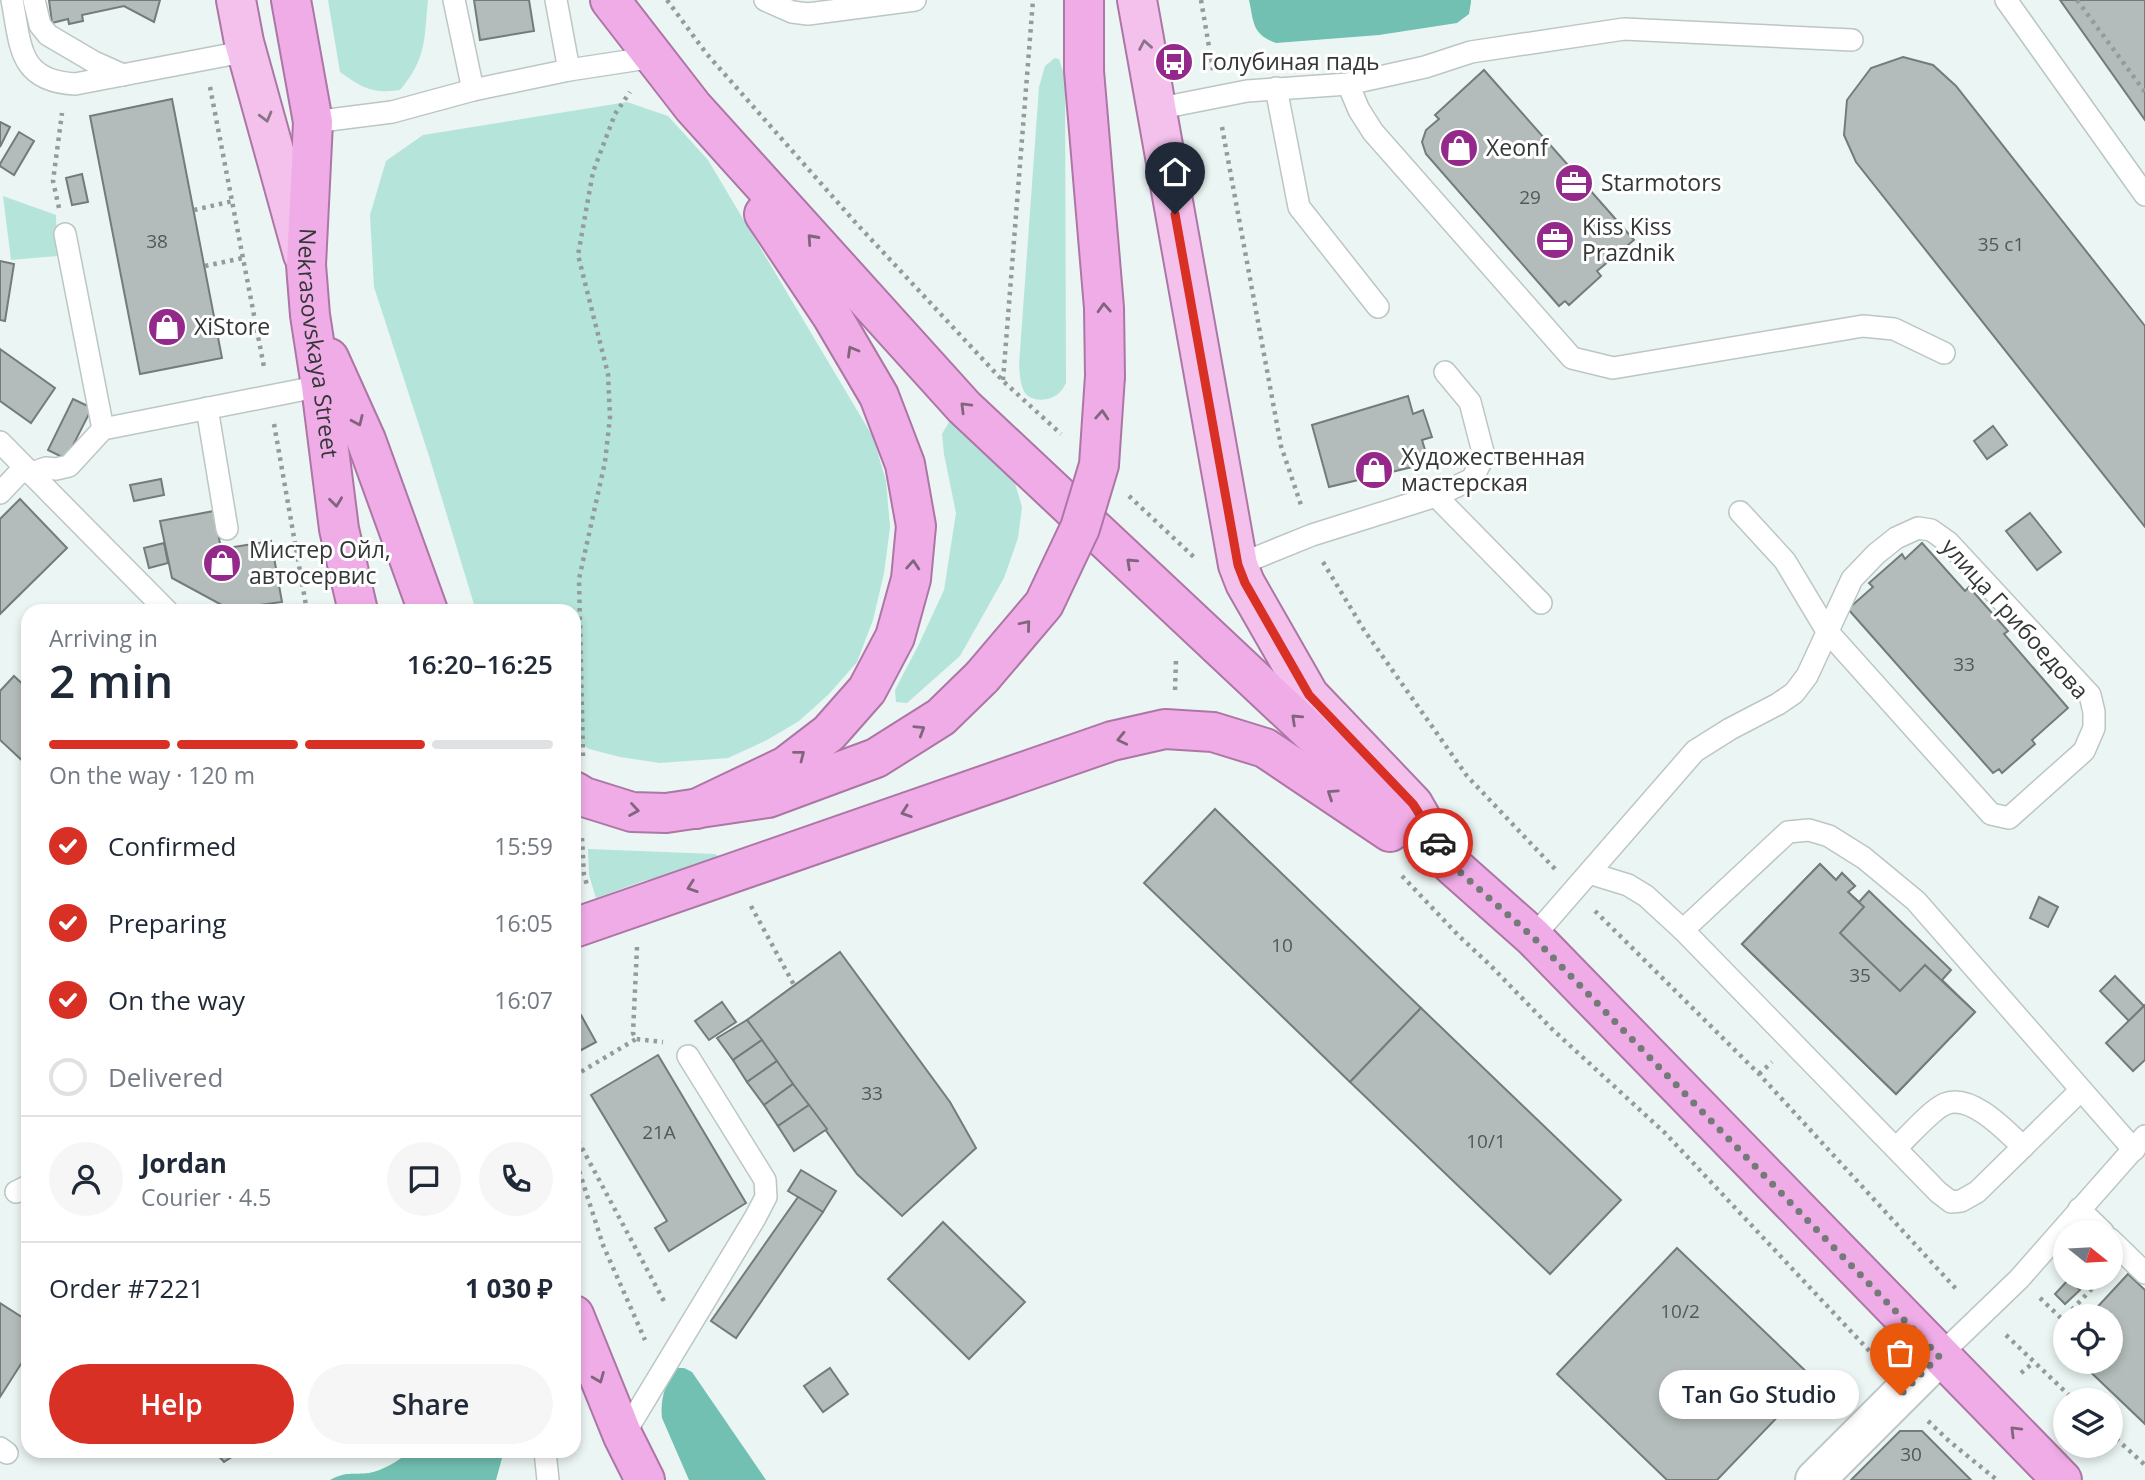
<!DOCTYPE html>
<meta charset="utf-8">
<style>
body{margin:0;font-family:"Open Sans",sans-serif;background:#f6f6f7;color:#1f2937;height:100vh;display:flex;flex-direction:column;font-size:26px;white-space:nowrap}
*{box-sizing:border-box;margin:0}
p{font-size:23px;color:#747a83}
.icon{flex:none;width:38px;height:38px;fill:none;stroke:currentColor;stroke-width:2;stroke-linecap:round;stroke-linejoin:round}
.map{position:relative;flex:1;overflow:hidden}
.panel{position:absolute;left:21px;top:604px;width:560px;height:854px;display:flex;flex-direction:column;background:#fff;border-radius:21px;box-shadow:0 4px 10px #0003}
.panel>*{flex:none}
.needle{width:46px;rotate:108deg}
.buttons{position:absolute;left:2053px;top:1220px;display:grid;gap:14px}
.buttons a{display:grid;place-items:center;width:70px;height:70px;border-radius:50%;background:#fff;box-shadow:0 4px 10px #0003;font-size:35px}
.pin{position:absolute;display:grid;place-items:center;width:60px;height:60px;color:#fff;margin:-72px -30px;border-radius:50% 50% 50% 0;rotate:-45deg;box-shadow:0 0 7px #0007}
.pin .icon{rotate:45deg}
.courier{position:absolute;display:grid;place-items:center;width:70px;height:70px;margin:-35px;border:5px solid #d93025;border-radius:50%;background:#fff;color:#222;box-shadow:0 2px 9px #0007}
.bubble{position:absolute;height:49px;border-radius:24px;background:#fff;box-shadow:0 4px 10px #0003;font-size:23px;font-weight:600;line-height:49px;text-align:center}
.headline em{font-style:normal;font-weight:600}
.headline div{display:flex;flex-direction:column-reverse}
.headline{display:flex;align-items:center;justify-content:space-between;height:119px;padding:0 28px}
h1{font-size:46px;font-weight:600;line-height:52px}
.bar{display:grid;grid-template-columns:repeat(4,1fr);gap:10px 7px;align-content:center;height:84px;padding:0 28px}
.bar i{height:9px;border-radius:5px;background:#e0e1e3}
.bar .current{background:#d93025}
.bar p{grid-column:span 4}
.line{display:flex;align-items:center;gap:18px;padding:0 28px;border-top:2px solid #e0e1e3}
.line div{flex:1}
.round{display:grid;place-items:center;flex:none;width:74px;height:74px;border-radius:37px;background:#f6f6f7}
ol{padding:0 28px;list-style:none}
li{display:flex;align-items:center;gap:21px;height:77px}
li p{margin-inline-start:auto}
li .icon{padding:7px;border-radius:50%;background:#d93025;color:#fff;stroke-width:4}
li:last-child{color:#747a83}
li i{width:38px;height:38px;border:4px solid #e0e1e3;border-radius:50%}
.button{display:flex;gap:14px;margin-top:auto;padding:14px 28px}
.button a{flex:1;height:80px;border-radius:42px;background:#d93025;color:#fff;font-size:28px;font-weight:600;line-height:80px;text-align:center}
.button a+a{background:#f6f6f7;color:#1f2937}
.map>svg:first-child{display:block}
.green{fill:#b5e4da}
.forest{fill:#71c0b2}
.building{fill:#b3bcba;stroke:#737c7a;stroke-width:2}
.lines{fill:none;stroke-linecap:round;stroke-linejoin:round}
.service-casing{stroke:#bcc6c4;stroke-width:24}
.minor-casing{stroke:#bcc6c4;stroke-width:42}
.primary-casing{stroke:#ac76a5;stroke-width:42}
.trunk-casing{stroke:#ac76a5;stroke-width:42}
.path{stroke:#949b9a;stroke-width:4.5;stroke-dasharray:3.5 5;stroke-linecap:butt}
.service{stroke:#fff;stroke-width:21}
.minor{stroke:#fff;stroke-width:38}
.primary{stroke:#f4c1ed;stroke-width:38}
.trunk{stroke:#f0ace7;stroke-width:38}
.trunk-bridge-casing{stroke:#ac76a5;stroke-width:42;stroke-linecap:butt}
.trunk-bridge{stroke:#f0ace7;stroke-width:38}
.oneway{stroke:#8a7588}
.oneway2{stroke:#7f667d}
.done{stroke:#737a78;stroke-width:7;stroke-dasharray:0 12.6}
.route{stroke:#d93025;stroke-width:9}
.labels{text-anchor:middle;stroke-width:6;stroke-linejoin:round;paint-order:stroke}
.number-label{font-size:19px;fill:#535857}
.poi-label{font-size:23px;fill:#333736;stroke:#fff;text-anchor:start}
.street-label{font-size:23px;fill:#333736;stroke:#fff}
</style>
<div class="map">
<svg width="2145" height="1480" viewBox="0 0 2145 1480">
<rect width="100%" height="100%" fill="#ebf5f3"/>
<g class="green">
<path d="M328,0h100c-4,39 -1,58 -28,90 -28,4 -37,-2 -60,-18z"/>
<path d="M1055,58l4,1 6,19 1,305c-2,3 -3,6 -6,9 -8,9 -27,11 -35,1 -5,-8 -5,-19 -6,-28l20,-278 6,-21z"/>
<polygon points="627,102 668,116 708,160 873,437 886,481 890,527 884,573 873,620 857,662 829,694 799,721 767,740 728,758 660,763 620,757 589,749 574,738 574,611 476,611 429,456 374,287 370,215 386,161 423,135"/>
<polygon points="3,196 56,215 57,256 11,260"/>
<polygon points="949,422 961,426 1014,480 1022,507 1018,538 1004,578 960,656 907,703 896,702 895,690 919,644 944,590 956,513 944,454 942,434"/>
<polygon points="588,849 715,854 729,863 643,881 596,898 589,875"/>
</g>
<g class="forest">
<path d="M1249,0h222v2l-2,12 -12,9 -78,12 -103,8c-24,-9 -22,-20 -27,-43z"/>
<path d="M677,1368h7l8,4 74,108h-77l-27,-62c-2,-18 3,-36 15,-50z"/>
<path d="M410,1451h94l-8,29h-166c16,-9 23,-5 39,-7 13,-2 31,-13 41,-22z"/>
</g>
<g class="building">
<polygon points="49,0 160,0 154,22 124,6 82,15 83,21 69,24 68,19 52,23"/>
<polygon points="474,0 529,0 534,31 480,40"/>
<polygon points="2060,0 2145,0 2145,120"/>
<polygon points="1903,57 1933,65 1956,86 2145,326 2145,527 1856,162 1844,135 1847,100 1871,68"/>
<polygon points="1484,70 1634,240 1597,271 1601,276 1569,305 1565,301 1559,306 1426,154 1422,142 1426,130 1439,119 1435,115"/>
<polygon points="172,99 222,358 140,374 90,116"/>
<polygon points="0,122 10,127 0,147"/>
<polygon points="19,132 34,141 14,175 0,166 0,164"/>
<polygon points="82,174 88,202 72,205 66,178"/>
<polygon points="0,261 14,264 5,321 0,320"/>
<polygon points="0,349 55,388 31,423 0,401"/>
<polygon points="1408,396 1413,414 1423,410 1432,437 1422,440 1429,463 1329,487 1312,425"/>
<polygon points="73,399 92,408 66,459 48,450"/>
<polygon points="1993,426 2007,445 1987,459 1974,441"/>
<polygon points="161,479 164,495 134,501 130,485"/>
<polygon points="20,499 67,548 0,614 0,519"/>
<polygon points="214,511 221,549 271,541 282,602 229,609 172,578 160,521"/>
<polygon points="2030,513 2061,552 2037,570 2006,531"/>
<polygon points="164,543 168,563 149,568 144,548"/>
<polygon points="1922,543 1965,591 1969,587 2008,631 2004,634 2068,708 2032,740 2035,744 2002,773 1999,769 1993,773 1848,609 1873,587 1869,583 1902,554 1905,559"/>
<polygon points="14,676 28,689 28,766 0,740 0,691"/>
<polygon points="1215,809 1421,1008 1350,1082 1144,883"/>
<polygon points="1820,864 1836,880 1842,873 1855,886 1848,892 1859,902 1869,891 1951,970 1942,980 1975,1012 1896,1094 1742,944"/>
<polygon points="1820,864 1836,880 1842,873 1855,886 1848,892 1864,907 1840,933 1900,991 1925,965 1975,1012 1896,1094 1742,944"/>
<polygon points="2039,897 2058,907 2048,927 2030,918"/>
<polygon points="840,952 950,1102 976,1148 902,1216 857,1174 747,1020"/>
<polygon points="2115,976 2144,1006 2129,1021 2100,991"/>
<polygon points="722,1002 736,1022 709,1040 695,1021"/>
<polygon points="2145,1005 2145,1060 2133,1071 2106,1043"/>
<polygon points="1421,1008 1621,1200 1550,1274 1350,1082"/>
<polygon points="581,1015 596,1042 574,1054 574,1019"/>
<polygon points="747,1020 762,1040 733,1060 717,1038"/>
<polygon points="762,1040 777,1061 747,1082 733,1060"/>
<polygon points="658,1055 746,1203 669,1251 655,1228 667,1221 591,1095"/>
<polygon points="777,1061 793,1084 764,1105 747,1082"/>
<polygon points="793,1084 809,1105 778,1126 764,1105"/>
<polygon points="809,1105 827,1129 794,1151 778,1126"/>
<polygon points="801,1170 836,1191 823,1212 788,1191"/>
<polygon points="798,1197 823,1212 736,1338 711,1321"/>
<polygon points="943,1222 1025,1302 969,1359 888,1279"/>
<polygon points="1677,1248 1814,1379 1717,1480 1667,1480 1557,1374"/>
<polygon points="2128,1274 2145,1290 2145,1424 2080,1362 2110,1362 2110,1316 2089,1316"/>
<polygon points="2069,1279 2080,1290 2065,1304 2055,1294"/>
<polygon points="0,1303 28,1321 28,1353 0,1397"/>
<polygon points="830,1368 848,1394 823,1412 804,1386"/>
<polygon points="1900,1431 1922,1431 1971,1480 1851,1480"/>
<polygon points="214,1451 241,1451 224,1462"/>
</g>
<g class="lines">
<defs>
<g id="service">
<path d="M12,0c9,46 6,81 63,84l173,-33"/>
<polyline points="34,0 40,25 48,35 94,62 123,75"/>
<polyline points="454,0 473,90"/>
<polyline points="556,0 569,70"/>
<polyline points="765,0 792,12 808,14 915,0"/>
<polyline points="2006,0 2145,195"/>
<polyline points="1348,84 1359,110 1373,132 1572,358 1613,368 1863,326 1894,329 1944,353"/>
<polyline points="1276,88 1299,207 1378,307"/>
<polyline points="1156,109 1247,91 1348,84 1425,67 1471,52 1624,29 1852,40"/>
<polyline points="313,122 392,112 473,90 569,70 654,57"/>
<polyline points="65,234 103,429"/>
<polyline points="207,408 227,529"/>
<polyline points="0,442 167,611"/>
<polyline points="0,493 18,474 25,471 32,473 46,468 56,469 69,466 103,429 321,386"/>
<polyline points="1436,496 1541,603"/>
<polyline points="1238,565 1312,535 1436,496 1472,479 1484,456 1470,402 1445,372"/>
<polyline points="1589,873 1628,885 1646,896 1683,930 1938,1192 1951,1202 1961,1201 1977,1192 2081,1090"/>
<polyline points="1683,930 1788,832 1809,830 1829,836 1864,858 1916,901 2134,1150"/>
<polyline points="1533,937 1695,751 1730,729 1778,704 1794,693 1807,676 1852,579 1876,554 1896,538 1918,528 1931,530 1948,542 2090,695 2094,712 2094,728 2084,751 2009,818 1991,814 1827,631 1785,561 1740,512"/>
<path d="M1896,1148c12,-11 35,-38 49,-44 26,-11 61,27 78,43"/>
<polyline points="16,1192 28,1186"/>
<polyline points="2079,1209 2103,1232"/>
<polyline points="2110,1239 2145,1273"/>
<polyline points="1939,1356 2019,1279 2145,1136"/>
<polyline points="623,1436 755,1218 766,1197 765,1180 688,1056"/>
<polyline points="0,1448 7,1453"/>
<polyline points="545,1451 548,1480"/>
</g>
<polyline id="minor" points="1815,1480 1939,1356"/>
<g id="primary">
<polyline points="236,0 244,42 303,255"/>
<polyline points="1137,0 1238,565 1245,583 1309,695 1413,804 1421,818"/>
</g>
<g id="trunk">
<path id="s1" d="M291,0l22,122 -7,143 4,50 11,71 18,143 19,82"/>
<polyline points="610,0 693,107 964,407 1453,866 1533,937 2062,1480"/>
<polyline points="1084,0 1084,71 1104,308 1105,376"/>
<polyline points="329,358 366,440 428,611"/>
<polyline points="574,791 584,797 632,812 666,813 768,798 876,758 941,717 982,677"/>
<polyline points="696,809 786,766 829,733 867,690 895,637 911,579 916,526 905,464 879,396 832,316 764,214"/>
<polyline points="574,928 1112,741 1165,729 1213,732 1265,748 1390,832"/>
<polyline points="574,1315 623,1436 645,1480"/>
</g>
</defs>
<use href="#service" class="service-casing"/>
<use href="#minor" class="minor-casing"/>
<use href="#primary" class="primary-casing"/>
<use href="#trunk" class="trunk-casing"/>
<g class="path">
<polyline points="667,0 706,53 855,222 1003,381 1061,434"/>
<polyline points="1201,0 1213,70"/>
<polyline points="2077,0 2145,92"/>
<polyline points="210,87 264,367"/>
<polyline points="1222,127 1281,446 1302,508"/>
<polyline points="59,208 53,181 62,113"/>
<polyline points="194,210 233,201"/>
<polyline points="205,266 243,258"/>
<polyline points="1003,380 1033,0"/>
<polyline points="274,424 307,611"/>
<polyline points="1129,496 1197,560"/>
<polyline points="1323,562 1364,630 1467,776 1555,869"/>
<polyline points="1175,690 1176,660"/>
<polyline points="583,756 579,579 605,462 610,417 608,374 578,255 593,172 615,114 630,92"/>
<polyline points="582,838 584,875 587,885"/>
<polyline points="1402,876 1459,936 1490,965 1552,1029 1665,1133 1875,1357 1877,1363"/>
<polyline points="751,906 794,985"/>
<polyline points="1595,911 1759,1074 1957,1290"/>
<polyline points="637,947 633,1033 636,1039 663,1042"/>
<polyline points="1759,1074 1772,1062"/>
<polyline points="574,1076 636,1039"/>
<polyline points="574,1133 666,1305"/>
<polyline points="574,1155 603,1245 645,1340"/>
<polyline points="2040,1298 2063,1320 2065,1317"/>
<polyline points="2066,1316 2102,1278"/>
<polyline points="2006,1335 2074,1400"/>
<polyline points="2021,1373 2033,1363"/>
<polyline points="1928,1421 1949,1441 1997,1480"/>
<polyline points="2110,1433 2145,1465"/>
</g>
<use href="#service" class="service"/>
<use href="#minor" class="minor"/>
<use href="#primary" class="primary"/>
<use href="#trunk" class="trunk"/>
<defs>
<polyline id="trunk-bridge" points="982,677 1044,604 1080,528 1099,465 1105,376"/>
</defs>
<use href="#trunk-bridge" class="trunk-bridge-casing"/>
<use href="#trunk-bridge" class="trunk-bridge"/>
</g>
<defs><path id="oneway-chevron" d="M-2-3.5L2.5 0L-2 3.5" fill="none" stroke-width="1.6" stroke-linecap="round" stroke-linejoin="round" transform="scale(1.75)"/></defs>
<g class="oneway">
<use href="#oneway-chevron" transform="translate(1145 45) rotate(-100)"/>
<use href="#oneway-chevron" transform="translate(266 117) rotate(75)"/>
</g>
<g class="oneway2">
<use href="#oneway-chevron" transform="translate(812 239) rotate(-132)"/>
<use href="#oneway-chevron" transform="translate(1104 308) rotate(-93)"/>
<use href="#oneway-chevron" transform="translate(852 351) rotate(-120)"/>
<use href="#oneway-chevron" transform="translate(965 407) rotate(-135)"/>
<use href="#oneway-chevron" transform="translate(1102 415) rotate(-86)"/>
<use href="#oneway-chevron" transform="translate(358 421) rotate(66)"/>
<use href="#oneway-chevron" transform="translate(336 502) rotate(83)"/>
<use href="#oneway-chevron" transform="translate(1131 563) rotate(-137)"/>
<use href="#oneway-chevron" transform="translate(913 565) rotate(-86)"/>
<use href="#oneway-chevron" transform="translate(1026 625) rotate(-50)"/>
<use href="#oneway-chevron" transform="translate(1296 719) rotate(-137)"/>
<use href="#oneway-chevron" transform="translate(920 730) rotate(-32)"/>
<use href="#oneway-chevron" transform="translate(1122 739) rotate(167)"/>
<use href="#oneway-chevron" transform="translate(800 755) rotate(-38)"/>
<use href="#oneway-chevron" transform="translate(1332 794) rotate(-146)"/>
<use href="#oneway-chevron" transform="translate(634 810) rotate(9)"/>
<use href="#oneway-chevron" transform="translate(906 812) rotate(161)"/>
<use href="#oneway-chevron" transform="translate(692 887) rotate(161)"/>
<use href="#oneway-chevron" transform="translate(599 1378) rotate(68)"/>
<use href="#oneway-chevron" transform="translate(2015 1431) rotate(-135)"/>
</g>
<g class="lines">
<polyline class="done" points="1438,843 1453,866 1533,937 1939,1356 1900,1395"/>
<polyline class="route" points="1175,214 1238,565 1245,583 1309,695 1413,804 1438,843"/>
</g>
<defs>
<symbol id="bus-disc" viewBox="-11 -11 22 22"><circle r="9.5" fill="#95298b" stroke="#fff"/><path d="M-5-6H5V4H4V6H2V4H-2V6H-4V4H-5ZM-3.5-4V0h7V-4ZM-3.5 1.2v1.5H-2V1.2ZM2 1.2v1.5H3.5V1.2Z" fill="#fff"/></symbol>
<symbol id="shop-disc" viewBox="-11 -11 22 22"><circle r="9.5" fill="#95298b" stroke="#fff"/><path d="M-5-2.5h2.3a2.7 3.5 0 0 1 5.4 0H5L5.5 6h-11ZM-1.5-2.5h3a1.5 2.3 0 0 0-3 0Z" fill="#fff"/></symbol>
<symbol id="office-disc" viewBox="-11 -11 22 22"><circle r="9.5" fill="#95298b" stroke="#fff"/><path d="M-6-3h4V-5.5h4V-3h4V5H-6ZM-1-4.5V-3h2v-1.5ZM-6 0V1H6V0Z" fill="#fff"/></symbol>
</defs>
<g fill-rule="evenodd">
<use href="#bus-disc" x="1152" y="40" width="44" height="44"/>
<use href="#shop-disc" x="1437" y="126" width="44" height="44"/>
<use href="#office-disc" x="1552" y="161" width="44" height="44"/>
<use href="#office-disc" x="1533" y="218" width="44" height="44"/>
<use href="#shop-disc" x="145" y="305" width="44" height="44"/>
<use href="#shop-disc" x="1352" y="448" width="44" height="44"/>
<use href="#shop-disc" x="200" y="541" width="44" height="44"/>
</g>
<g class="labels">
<g class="number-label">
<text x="1530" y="204">29</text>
<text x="157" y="248">38</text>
<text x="2001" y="251">35 с1</text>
<text x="1964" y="671">33</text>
<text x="1282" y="952">10</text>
<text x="1860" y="982">35</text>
<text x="872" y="1100">33</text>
<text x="659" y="1139">21А</text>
<text x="1486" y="1148">10/1</text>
<text x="1680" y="1318">10/2</text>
<text x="1911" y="1461">30</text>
</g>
<g class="poi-label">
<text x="1201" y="70">Голубиная падь</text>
<text x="1486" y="156">Xeonf</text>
<text x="1601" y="191">Starmotors</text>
<text x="1582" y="235">Kiss Kiss<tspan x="1582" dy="26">Prazdnik</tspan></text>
<text x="194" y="335">XiStore</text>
<text x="1401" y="465">Художественная<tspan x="1401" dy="26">мастерская</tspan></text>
<text x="249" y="558">Мистер Ойл,<tspan x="249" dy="26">автосервис</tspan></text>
</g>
<g class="street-label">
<text dy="8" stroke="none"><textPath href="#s1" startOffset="346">Nekrasovskaya Street</textPath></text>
<text transform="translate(2015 619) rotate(48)" y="8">улица Грибоедова</text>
</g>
</g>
</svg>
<div class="buttons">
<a><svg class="needle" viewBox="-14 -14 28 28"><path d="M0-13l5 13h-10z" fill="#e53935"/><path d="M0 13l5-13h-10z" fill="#747a83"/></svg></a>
<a><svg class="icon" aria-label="locate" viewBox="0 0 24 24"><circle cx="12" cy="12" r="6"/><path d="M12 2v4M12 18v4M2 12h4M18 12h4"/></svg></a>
<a><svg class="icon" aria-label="layers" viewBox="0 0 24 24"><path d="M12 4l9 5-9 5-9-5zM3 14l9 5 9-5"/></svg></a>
</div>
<div class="pin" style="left:1900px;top:1395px;background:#ea580c"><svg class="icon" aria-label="bag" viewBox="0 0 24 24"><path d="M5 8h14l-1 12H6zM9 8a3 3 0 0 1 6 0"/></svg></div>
<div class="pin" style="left:1175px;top:214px;background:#1f2937"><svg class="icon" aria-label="home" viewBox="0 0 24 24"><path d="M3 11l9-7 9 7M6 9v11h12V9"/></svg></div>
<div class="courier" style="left:1438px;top:843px"><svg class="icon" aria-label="car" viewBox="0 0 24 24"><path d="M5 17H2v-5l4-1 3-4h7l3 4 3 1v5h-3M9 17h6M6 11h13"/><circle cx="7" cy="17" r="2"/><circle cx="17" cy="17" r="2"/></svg></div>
<div class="bubble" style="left:1659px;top:1370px;width:200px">Tan Go Studio</div>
<section class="panel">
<div class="headline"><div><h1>2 min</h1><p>Arriving in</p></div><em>16:20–16:25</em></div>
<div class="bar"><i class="current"></i><i class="current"></i><i class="current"></i><i></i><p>On the way · 120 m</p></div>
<ol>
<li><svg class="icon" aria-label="check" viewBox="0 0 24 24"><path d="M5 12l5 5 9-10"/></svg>Confirmed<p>15:59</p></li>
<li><svg class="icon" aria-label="check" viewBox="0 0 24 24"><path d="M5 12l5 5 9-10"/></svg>Preparing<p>16:05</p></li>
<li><svg class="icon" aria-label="check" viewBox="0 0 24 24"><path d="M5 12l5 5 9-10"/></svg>On the way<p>16:07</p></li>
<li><i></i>Delivered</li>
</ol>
<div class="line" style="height:126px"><a class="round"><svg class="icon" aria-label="person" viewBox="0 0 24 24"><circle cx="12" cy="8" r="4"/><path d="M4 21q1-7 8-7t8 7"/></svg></a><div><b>Jordan</b><p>Courier · 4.5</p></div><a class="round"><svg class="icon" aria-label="chat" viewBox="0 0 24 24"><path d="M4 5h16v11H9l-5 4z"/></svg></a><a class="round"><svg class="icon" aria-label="phone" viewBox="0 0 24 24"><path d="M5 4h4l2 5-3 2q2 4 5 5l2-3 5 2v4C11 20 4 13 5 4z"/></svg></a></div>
<div class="line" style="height:91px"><div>Order #7221</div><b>1 030 ₽</b></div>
<div class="button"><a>Help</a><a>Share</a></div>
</section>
</div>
